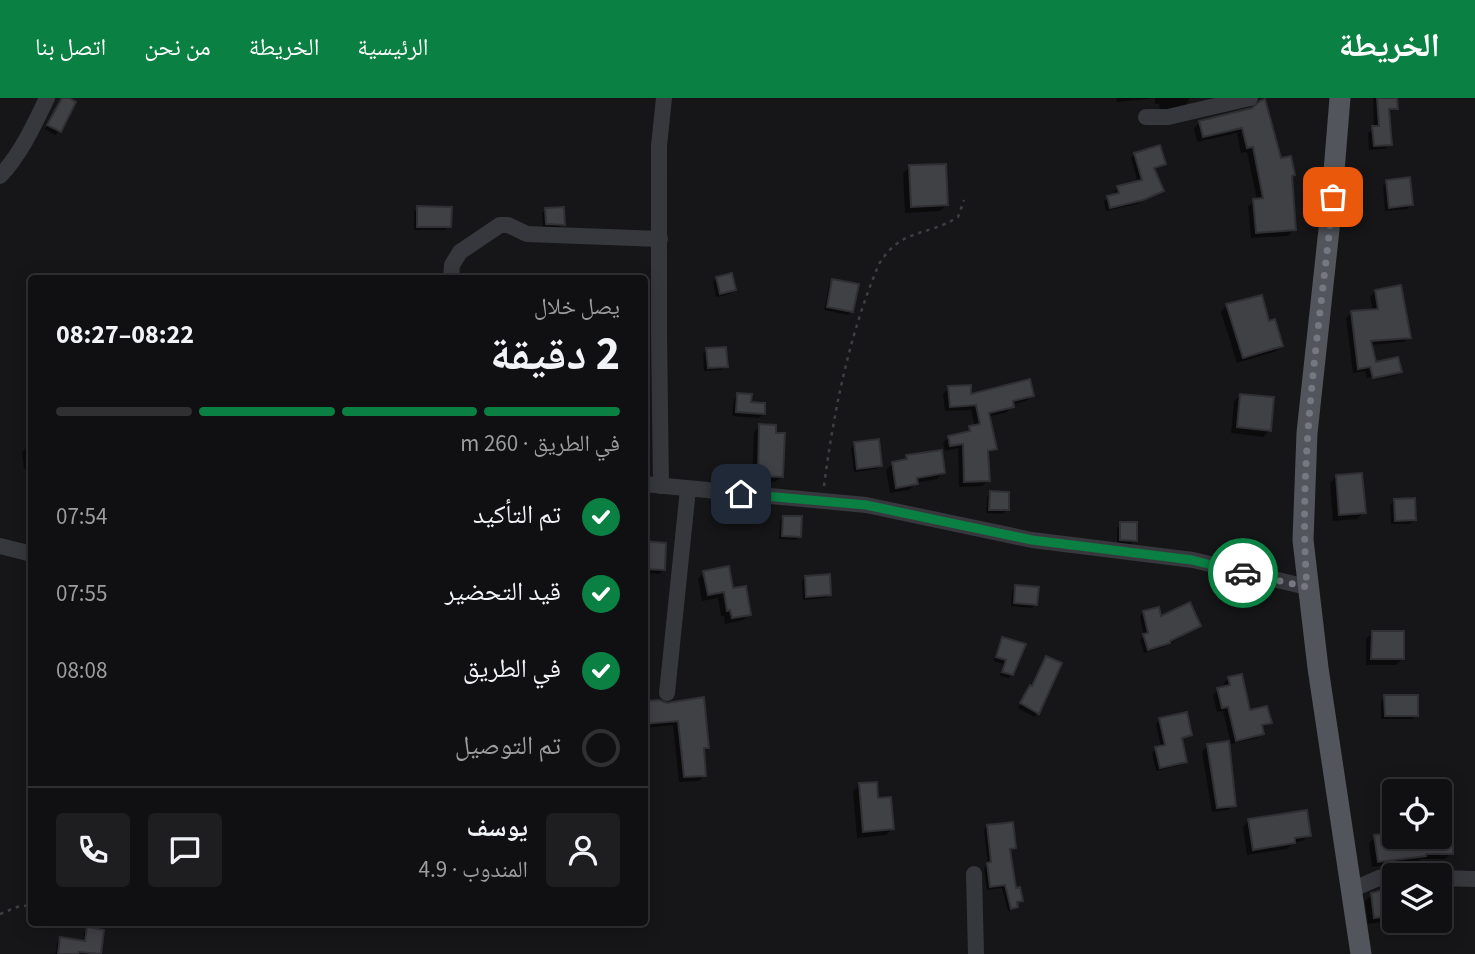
<!DOCTYPE html>
<html lang="ar">
<meta charset="utf-8">
<style>
body{margin:0;font-family:"Source Sans 3","Noto Naskh Arabic",sans-serif;background:#1e1e20;color:#f1f3f6;direction:rtl;height:100vh;display:flex;flex-direction:column;font-size:26px;white-space:nowrap}
*{box-sizing:border-box;margin:0}
p{font-size:23px;color:#9c9d9f}
.icon{flex:none;width:38px;height:38px;fill:none;stroke:currentColor;stroke-width:2;stroke-linecap:round;stroke-linejoin:round}
.map{position:relative;flex:1;overflow:hidden;direction:ltr}
.side{position:absolute;left:28px;top:177px;width:620px;height:651px;display:flex;flex-direction:column;background:#101012;border-radius:7px;box-shadow:0 4px 18px #0003,0 0 0 2px #303032;direction:rtl}
.side>*{flex:none}
.buttons{position:absolute;left:1382px;top:681px;display:grid;gap:14px}
.buttons a{display:grid;place-items:center;width:70px;height:70px;border-radius:7px;background:#101012;box-shadow:0 4px 18px #0003,0 0 0 2px #303032;font-size:35px}
.pin{position:absolute;display:grid;place-items:center;width:60px;height:60px;color:#fff;margin:-30px;border-radius:14px;box-shadow:0 4px 10px #0006}
.courier{position:absolute;display:grid;place-items:center;width:70px;height:70px;margin:-35px;border:5px solid #0b8043;border-radius:50%;background:#fff;color:#222;box-shadow:0 2px 9px #0007}
.overview em{font-style:normal;font-weight:700}
.overview div{display:flex;flex-direction:column-reverse}
.overview{display:flex;align-items:center;justify-content:space-between;height:119px;padding:0 28px}
h1{font-size:46px;font-weight:700;line-height:52px}
.bar{display:grid;grid-template-columns:repeat(4,1fr);gap:10px 7px;align-content:center;height:84px;padding:0 28px}
.bar i{height:9px;border-radius:5px;background:#303032}
.bar .active{background:#0b8043}
.bar p{grid-column:span 4}
.line{display:flex;align-items:center;gap:18px;padding:0 28px;border-top:2px solid #303032}
.line div{flex:1}
.round{display:grid;place-items:center;flex:none;width:74px;height:74px;border-radius:7px;background:#1e1e20}
ol{padding:0 28px;list-style:none}
li{display:flex;align-items:center;gap:21px;height:77px}
li p{margin-inline-start:auto}
li .icon{padding:7px;border-radius:50%;background:#0b8043;color:#fff;stroke-width:4}
li:last-child{color:#9c9d9f}
li i{width:38px;height:38px;border:4px solid #303032;border-radius:50%}
header{display:flex;align-items:center;gap:42px;box-sizing:border-box;height:98px;padding:0 35px;background:#0b8043;color:#fff}
header strong{font-size:33px}
nav{display:flex;gap:38px;margin-inline-start:auto;font-size:24px}
.map>svg:first-child{display:block}
.shadow{fill:#0007}
.building{fill:#404145;stroke:#303034;stroke-width:2}
.lines{fill:none;stroke-linecap:round;stroke-linejoin:round}
.path{stroke:#3d3f44;stroke-width:2.5;stroke-dasharray:3.5 5;stroke-linecap:butt}
.minor{stroke:#37383d;stroke-width:16}
.major{stroke:#53555c;stroke-width:21}
.done{stroke:#757880;stroke-width:7;stroke-dasharray:0 12.6}
.route{stroke:#0b8043;stroke-width:9}
</style>
<header>
<strong>الخريطة</strong>
<nav><a>الرئيسية</a><a>الخريطة</a><a>من نحن</a><a>اتصل بنا</a></nav>
</header>
<div class="map">
<svg width="1475" height="856" viewBox="0 0 1475 856">
<rect width="100%" height="100%" fill="#161618"/>
<g class="shadow">
<polygon points="63,0 65,0 59,33 55,37 45,31"/>
<polygon points="1116,0 1189,0 1189,2 1184,8 1160,13 1159,6 1155,6 1155,0 1117,4"/>
<polygon points="1373,0 1396,0 1396,10 1388,15 1390,46 1385,51 1369,52 1368,35 1374,30"/>
<polygon points="1253,12 1290,79 1294,132 1288,138 1251,140 1248,108 1257,102 1247,54 1241,55 1237,35 1197,44 1194,30 1200,24"/>
<polygon points="1135,56 1164,66 1153,72 1162,92 1137,106 1106,113 1104,103 1115,98 1114,94 1118,90 1138,85 1131,60"/>
<polygon points="910,69 946,107 940,113 905,115 903,75"/>
<polygon points="1387,84 1411,107 1407,111 1385,113 1383,88"/>
<polygon points="418,110 449,128 445,132 414,132 414,114"/>
<polygon points="546,111 563,126 559,130 543,130 542,115"/>
<polygon points="717,180 734,192 730,196 716,199 713,184"/>
<polygon points="833,183 852,213 848,217 824,212 829,187"/>
<polygon points="1375,194 1409,239 1404,244 1370,247 1374,266 1400,273 1395,278 1368,284 1396,277 1396,273 1367,280 1365,273 1353,275 1346,220 1351,215 1373,213 1370,199"/>
<polygon points="1227,207 1268,225 1281,248 1274,254 1237,265 1221,214"/>
<polygon points="707,252 726,268 722,272 704,273 703,256"/>
<polygon points="949,290 970,298 1032,298 1026,303 1012,307 1007,314 988,319 995,351 987,357 988,383 982,388 959,389 958,350 945,353 943,345 949,339 964,335 975,329 971,312 945,313 943,296"/>
<polygon points="738,297 750,306 763,316 759,320 732,318 734,301"/>
<polygon points="1240,297 1270,332 1263,339 1231,335 1234,304"/>
<polygon points="760,328 782,378 775,384 752,384 754,334"/>
<polygon points="855,346 881,367 877,371 854,374 851,350"/>
<polygon points="26,350 32,350 32,370 24,371 22,354"/>
<polygon points="907,359 943,374 937,381 916,385 909,392 890,395 886,372 893,365 902,364"/>
<polygon points="1336,379 1364,414 1357,421 1333,423 1330,385"/>
<polygon points="991,395 1007,412 1003,416 986,415 987,399"/>
<polygon points="1394,403 1414,422 1410,426 1391,426 1390,407"/>
<polygon points="784,419 800,438 796,442 779,441 780,423"/>
<polygon points="1121,426 1135,442 1131,446 1117,446 1117,430"/>
<polygon points="644,445 663,472 659,476 644,475"/>
<polygon points="704,474 732,492 749,516 743,522 725,526 724,518 721,518 718,500 702,503 698,481"/>
<polygon points="806,479 830,496 826,500 803,502 802,483"/>
<polygon points="1016,488 1036,506 1032,510 1011,508 1012,493"/>
<polygon points="1144,514 1160,521 1199,528 1164,549 1144,555 1140,542 1144,538 1140,518"/>
<polygon points="1372,535 1402,561 1396,567 1366,567 1366,541"/>
<polygon points="1003,541 1012,576 1008,580 1000,578 1003,566 994,563 999,545"/>
<polygon points="1046,560 1038,615 1034,619 1018,610"/>
<polygon points="1229,580 1249,614 1270,625 1261,631 1262,635 1257,640 1231,646 1223,613 1217,614 1213,597 1218,592 1225,590 1224,585"/>
<polygon points="1385,599 1417,617 1413,621 1381,621 1381,603"/>
<polygon points="659,603 707,649 703,654 704,677 699,683 679,684 673,627 644,630 644,605"/>
<polygon points="1160,622 1190,637 1180,642 1185,663 1181,667 1156,673 1152,655 1161,649 1156,626"/>
<polygon points="1208,648 1234,707 1228,712 1212,714 1202,654"/>
<polygon points="860,687 876,702 892,731 886,737 857,740 853,693"/>
<polygon points="1249,722 1309,737 1302,743 1293,745 1287,751 1247,757 1243,729"/>
<polygon points="987,728 1014,749 1009,753 1014,793 1021,802 1012,812 1008,813 1002,790 987,792 984,770 988,767 984,732"/>
<polygon points="1395,738 1451,755 1445,761 1421,761 1418,763 1372,769 1369,745 1375,739"/>
<polygon points="1395,790 1395,822 1368,826 1365,803 1372,797"/>
<polygon points="88,831 102,834 99,856 48,856 56,855 57,845 61,841 83,844 84,835"/>
</g>
<g class="building">
<polygon points="62,0 69,0 76,4 61,34 47,27"/>
<polygon points="1377,0 1397,0 1398,11 1389,11 1392,47 1374,48 1372,28 1379,28"/>
<polygon points="1265,1 1281,60 1291,58 1295,77 1292,78 1296,132 1256,135 1253,101 1263,100 1253,49 1247,50 1242,30 1203,39 1199,23 1252,10 1260,3"/>
<polygon points="1160,47 1166,66 1154,70 1164,93 1143,102 1110,110 1107,98 1119,95 1117,88 1142,82 1134,55"/>
<polygon points="946,66 948,107 911,109 909,67"/>
<polygon points="1410,79 1413,107 1389,110 1386,82"/>
<polygon points="417,108 452,109 451,129 417,129"/>
<polygon points="564,109 565,127 546,126 545,110"/>
<polygon points="732,175 736,192 720,196 716,179"/>
<polygon points="832,181 859,186 853,214 827,209"/>
<polygon points="1401,187 1411,240 1371,243 1376,264 1398,259 1402,274 1373,280 1370,269 1358,271 1351,213 1378,211 1375,192"/>
<polygon points="1262,197 1269,223 1275,221 1283,248 1243,260 1226,206"/>
<polygon points="726,249 728,269 708,270 706,250"/>
<polygon points="1030,281 1034,298 1013,303 1014,309 989,315 997,351 988,353 990,383 964,384 963,346 950,348 948,338 970,333 969,328 980,326 976,307 950,309 948,288 971,287 971,296"/>
<polygon points="737,295 752,296 751,304 765,305 765,316 736,314"/>
<polygon points="1240,296 1274,299 1271,333 1237,329"/>
<polygon points="759,326 776,327 776,335 785,335 783,379 758,378"/>
<polygon points="879,341 882,368 857,371 854,344"/>
<polygon points="942,352 945,375 917,380 918,386 896,390 892,364 907,361 906,357"/>
<polygon points="1362,375 1366,415 1339,417 1336,377"/>
<polygon points="990,393 1009,394 1009,412 989,412"/>
<polygon points="1415,400 1416,422 1395,423 1394,401"/>
<polygon points="783,418 802,418 801,439 782,438"/>
<polygon points="1120,424 1137,424 1137,443 1120,442"/>
<polygon points="644,443 666,445 665,472 644,471"/>
<polygon points="729,468 733,490 746,488 751,517 732,520 730,512 727,513 724,494 708,497 703,473"/>
<polygon points="830,476 831,497 806,499 805,478"/>
<polygon points="1015,487 1039,489 1037,507 1014,505"/>
<polygon points="1190,504 1201,528 1170,543 1170,545 1148,552 1143,536 1148,535 1143,513 1159,509 1161,518"/>
<polygon points="1372,533 1404,533 1404,561 1371,561"/>
<polygon points="1002,539 1026,546 1013,577 1002,574 1006,562 996,559"/>
<polygon points="1046,558 1062,565 1039,616 1020,605 1030,587 1032,588"/>
<polygon points="1242,576 1250,612 1267,608 1272,625 1262,627 1264,636 1236,643 1228,609 1222,610 1217,590 1230,587 1228,579"/>
<polygon points="1384,597 1418,597 1418,618 1385,618"/>
<polygon points="704,599 709,650 704,650 706,678 684,679 678,623 644,626 644,603 659,602 667,605"/>
<polygon points="1187,614 1192,637 1182,640 1187,664 1160,670 1155,649 1165,647 1159,620"/>
<polygon points="1229,643 1236,708 1217,710 1207,646"/>
<polygon points="877,684 878,700 891,699 894,731 863,734 859,685"/>
<polygon points="1307,712 1311,738 1295,740 1295,745 1253,752 1248,721"/>
<polygon points="1013,724 1016,750 1010,751 1016,790 1020,789 1023,803 1017,804 1018,809 1011,811 1005,787 990,789 987,765 991,764 987,727"/>
<polygon points="1440,732 1453,732 1453,756 1426,756 1426,758 1378,764 1374,737 1395,735 1395,738 1440,738"/>
<polygon points="1395,789 1395,817 1374,820 1371,795"/>
<polygon points="87,829 104,832 101,856 79,854 78,856 58,856 60,839 85,843"/>
</g>
<g class="lines">
<g class="path">
<path d="M824,388c10,-76 25,-151 55,-222 23,-37 48,-27 79,-47l6,-17"/>
<polyline points="0,816 17,809 32,807"/>
</g>
<g class="minor">
<polyline points="1146,19 1168,19 1250,0"/>
<path d="M0,78c21,-22 34,-51 47,-78"/>
<polyline points="451,180 452,167 460,154 500,127 508,127 527,136 660,141"/>
<polyline points="644,386 866,407 1032,442 1193,462 1307,489"/>
<polyline points="661,388 659,236 659,48 664,0"/>
<polyline points="0,448 32,456"/>
<polyline points="667,595 688,391"/>
<polyline points="974,776 976,856"/>
<polyline points="1440,780 1475,781"/>
<polyline points="1351,792 1379,780 1395,778"/>
</g>
<polyline class="major" points="1340,0 1330,122 1307,335 1303,442 1318,570 1361,856"/>
</g>
<g class="lines">
<path class="done" d="M1243,475l64,14c-10,-131 13,-260 26,-390"/>
<polyline class="route" points="741,396 866,407 1032,442 1192,462 1243,475"/>
</g>
</svg>
<div class="buttons">
<a><svg class="icon" aria-label="locate" viewBox="0 0 24 24"><circle cx="12" cy="12" r="6"/><path d="M12 2v4M12 18v4M2 12h4M18 12h4"/></svg></a>
<a><svg class="icon" aria-label="layers" viewBox="0 0 24 24"><path d="M12 4l9 5-9 5-9-5zM3 14l9 5 9-5"/></svg></a>
</div>
<div class="pin" style="left:1333px;top:99px;background:#ea580c"><svg class="icon" aria-label="bag" viewBox="0 0 24 24"><path d="M5 8h14l-1 12H6zM9 8a3 3 0 0 1 6 0"/></svg></div>
<div class="pin" style="left:741px;top:396px;background:#1f2937"><svg class="icon" aria-label="home" viewBox="0 0 24 24"><path d="M3 11l9-7 9 7M6 9v11h12V9"/></svg></div>
<div class="courier" style="left:1243px;top:475px"><svg class="icon" aria-label="car" viewBox="0 0 24 24"><path d="M5 17H2v-5l4-1 3-4h7l3 4 3 1v5h-3M9 17h6M6 11h13"/><circle cx="7" cy="17" r="2"/><circle cx="17" cy="17" r="2"/></svg></div>
<section class="side">
<div class="overview"><div><h1>2 دقيقة</h1><p>يصل خلال</p></div><em>08:22–08:27</em></div>
<div class="bar"><i class="active"></i><i class="active"></i><i class="active"></i><i></i><p>في الطريق · 260 m</p></div>
<ol>
<li><svg class="icon" aria-label="check" viewBox="0 0 24 24"><path d="M5 12l5 5 9-10"/></svg>تم التأكيد<p>07:54</p></li>
<li><svg class="icon" aria-label="check" viewBox="0 0 24 24"><path d="M5 12l5 5 9-10"/></svg>قيد التحضير<p>07:55</p></li>
<li><svg class="icon" aria-label="check" viewBox="0 0 24 24"><path d="M5 12l5 5 9-10"/></svg>في الطريق<p>08:08</p></li>
<li><i></i>تم التوصيل</li>
</ol>
<div class="line" style="height:126px"><a class="round"><svg class="icon" aria-label="person" viewBox="0 0 24 24"><circle cx="12" cy="8" r="4"/><path d="M4 21q1-7 8-7t8 7"/></svg></a><div><b>يوسف</b><p>المندوب · 4.9</p></div><a class="round"><svg class="icon" aria-label="chat" viewBox="0 0 24 24"><path d="M4 5h16v11H9l-5 4z"/></svg></a><a class="round"><svg class="icon" aria-label="phone" viewBox="0 0 24 24"><path d="M5 4h4l2 5-3 2q2 4 5 5l2-3 5 2v4C11 20 4 13 5 4z"/></svg></a></div>
</section>
</div>
